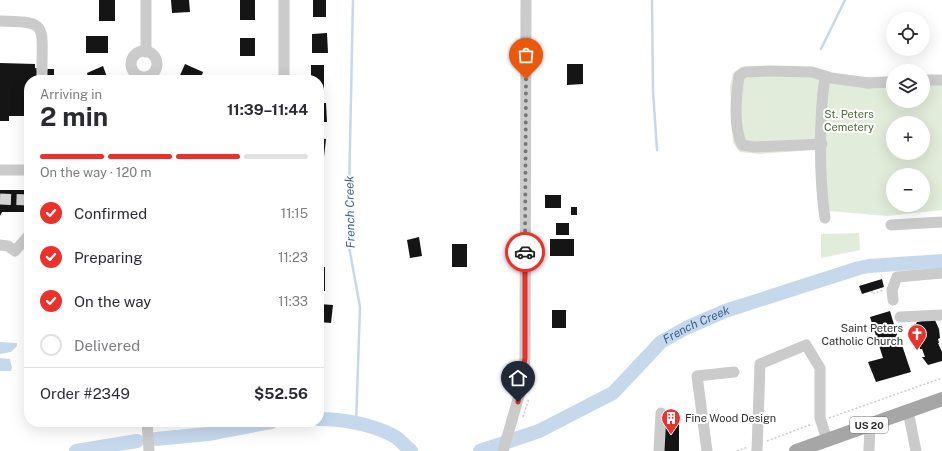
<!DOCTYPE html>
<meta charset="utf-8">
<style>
body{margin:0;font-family:"Public Sans",sans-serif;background:#f2f2f3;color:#2b2b33;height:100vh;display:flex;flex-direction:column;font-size:15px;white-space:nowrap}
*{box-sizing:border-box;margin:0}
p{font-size:13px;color:#7c7c81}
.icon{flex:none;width:22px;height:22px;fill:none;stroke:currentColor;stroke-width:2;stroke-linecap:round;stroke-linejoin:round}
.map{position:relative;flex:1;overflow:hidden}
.drawer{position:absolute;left:24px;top:75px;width:300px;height:352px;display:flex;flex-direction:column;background:#fff;border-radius:16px;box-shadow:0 4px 16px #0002}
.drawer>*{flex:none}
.fabs{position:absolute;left:886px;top:12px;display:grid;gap:8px}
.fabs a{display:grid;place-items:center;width:44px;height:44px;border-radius:50%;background:#fff;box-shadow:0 4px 16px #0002;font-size:20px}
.pin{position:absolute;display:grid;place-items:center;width:34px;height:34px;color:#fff;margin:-41px -17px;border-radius:50% 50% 50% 0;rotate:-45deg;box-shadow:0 0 4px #0007}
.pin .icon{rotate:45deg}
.courier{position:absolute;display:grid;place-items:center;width:40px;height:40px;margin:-20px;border:3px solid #eb3129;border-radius:50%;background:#fff;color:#222;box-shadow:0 1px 5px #0007}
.summary em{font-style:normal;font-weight:700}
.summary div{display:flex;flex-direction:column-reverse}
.summary{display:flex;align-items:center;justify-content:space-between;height:68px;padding:0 16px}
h1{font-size:26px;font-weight:700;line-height:30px}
.bar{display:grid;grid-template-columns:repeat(4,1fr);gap:6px 4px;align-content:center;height:48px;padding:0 16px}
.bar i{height:5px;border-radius:3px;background:#e1e1e2}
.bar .current{background:#eb3129}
.bar p{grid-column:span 4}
.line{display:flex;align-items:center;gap:10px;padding:0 16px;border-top:1px solid #e1e1e2}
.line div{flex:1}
ol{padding:0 16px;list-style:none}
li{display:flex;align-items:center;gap:12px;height:44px}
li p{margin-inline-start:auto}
li .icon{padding:4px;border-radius:50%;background:#eb3129;color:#fff;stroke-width:4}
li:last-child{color:#7c7c81}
li i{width:22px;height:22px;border:2px solid #e1e1e2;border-radius:50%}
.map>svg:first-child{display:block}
.green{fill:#e2ecda;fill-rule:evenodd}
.water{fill:#c6d9ec}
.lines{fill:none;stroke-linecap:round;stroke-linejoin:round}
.stream{stroke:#c6d9ec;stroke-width:2.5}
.river{stroke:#c6d9ec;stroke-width:14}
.building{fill:#151515}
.minor-tunnel{stroke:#d5d5d5;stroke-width:11;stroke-dasharray:11 5.5;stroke-linecap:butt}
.path{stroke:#cbcbcb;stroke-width:1.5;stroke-dasharray:2 2;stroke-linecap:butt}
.minor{stroke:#cbcbcb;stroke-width:11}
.major{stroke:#a6a6a6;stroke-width:14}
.done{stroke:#777;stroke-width:4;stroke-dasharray:0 7.2}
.route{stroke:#eb3129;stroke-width:5}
.labels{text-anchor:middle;stroke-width:4;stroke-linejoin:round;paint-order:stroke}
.shield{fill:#fff;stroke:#6d6d6d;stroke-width:1}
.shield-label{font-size:10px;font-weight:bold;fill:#2e2e2e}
.park-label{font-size:11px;fill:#4b6b39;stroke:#fff}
.poi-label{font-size:11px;fill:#2e2e2e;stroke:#fff;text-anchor:end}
.water-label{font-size:12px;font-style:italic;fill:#396592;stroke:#fff}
</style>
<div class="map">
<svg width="942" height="451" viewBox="0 0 942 451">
<rect width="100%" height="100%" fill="#fff"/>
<g class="green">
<path d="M741,67h71l16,6 36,4 29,-1v25h30v-25l19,-1v135l-55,6 -69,-6 -1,-60 -57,4 -20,-2 -7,-9 -3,-57 3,-13zM893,123h30v30h-30zM893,175h30v30h-30z"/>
<polygon points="859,233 860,250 821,258 821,234"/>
</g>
<g class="water">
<polygon points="0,342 17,343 17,346 11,352 0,354"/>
<polygon points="0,358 10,359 12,368 11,371 0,371"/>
</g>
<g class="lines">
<g class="stream">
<polyline points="353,0 348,241 360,307 356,424"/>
<polyline points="652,0 653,91 657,150"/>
<polyline points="821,49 845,0"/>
</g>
<g class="river">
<path d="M319,419c23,0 52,5 73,16 7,3 13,11 19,16"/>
<polyline points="156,439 208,434 271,422"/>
<polyline points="76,451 137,441"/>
<path id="s1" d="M480,451l59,-20 74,-38 48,-51 25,-14 39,-17 134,-43 10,-2 73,-5"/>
</g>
</g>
<g class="building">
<rect x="99" y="0" width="16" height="21"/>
<polygon points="171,0 189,0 190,12 172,13"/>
<rect x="240" y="0" width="15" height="20"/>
<rect x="313" y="0" width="13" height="17"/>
<polygon points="327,33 328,53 312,53 312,34"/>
<rect x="86" y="36" width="22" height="17"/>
<rect x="240" y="38" width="15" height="18"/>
<polygon points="0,63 35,64 35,68 39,69 54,69 54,80 29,80 29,116 9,116 9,121 0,121"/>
<polygon points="185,64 203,72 200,80 178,80"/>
<polygon points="567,64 583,64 583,84 567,85"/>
<polygon points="311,65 324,65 324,90 319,90 319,80 311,80"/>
<polygon points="103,66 108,80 89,80 87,73"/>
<polygon points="319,103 326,103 327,122 319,122"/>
<polygon points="319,138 326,139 324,157 319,157"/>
<polygon points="0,190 29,190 29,212 2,212 0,216"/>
<rect x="545" y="195" width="16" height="13"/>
<rect x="571" y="207" width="6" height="8"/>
<rect x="556" y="223" width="13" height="12"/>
<polygon points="419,237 422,256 410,258 407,240"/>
<rect x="550" y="239" width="24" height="17"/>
<rect x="452" y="244" width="15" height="23"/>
<rect x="319" y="267" width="6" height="24"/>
<polygon points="882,279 884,287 862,294 859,286"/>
<polygon points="319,304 333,305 331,323 319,322"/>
<rect x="552" y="310" width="14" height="18"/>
<polygon points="890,311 900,345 902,345 911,372 876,382 868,362 883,358 870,317"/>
<polygon points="934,318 939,329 940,338 938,339 939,343 938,343 942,352 942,361 928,365 922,357 925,357 922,349 920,349 919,345 917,346 914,338 913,338 911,326 916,324 917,322"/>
<rect x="664" y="421" width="15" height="30"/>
</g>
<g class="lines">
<g class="minor-tunnel">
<polyline points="42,80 42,69"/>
<polyline points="0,199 29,200"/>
</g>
<g class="path">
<polyline points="872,291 872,294 883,290"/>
<polyline points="523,417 529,398"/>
<polyline points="829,418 942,378"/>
<polyline points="767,441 812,424"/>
<polyline points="737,451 748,447"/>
</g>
<g class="minor">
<polyline points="284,0 284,80"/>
<path d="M0,21c48,1 42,3 42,48"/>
<circle cx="144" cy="64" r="13"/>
<polyline points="146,52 146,0"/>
<polyline points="923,80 942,80"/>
<path d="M822,144l-68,3 -12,-2c-9,-20 -6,-48 -3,-69l6,-4 25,-1 42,1 19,6 37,5 25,-1"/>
<polyline points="0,170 29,170"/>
<path d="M825,218c-6,-40 -6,-102 0,-142"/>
<polyline points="891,225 942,222"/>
<polyline points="0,245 8,246 15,251 29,235"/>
<polyline points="893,300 892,290 897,277 942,273"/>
<polyline points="900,317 942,315"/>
<polyline points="908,411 916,451"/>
<polyline points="147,422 149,451"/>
<polyline points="503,451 521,389 525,358 526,0"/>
<polyline points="659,451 661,413"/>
<polyline points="707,451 697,376 734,372"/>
<polyline points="757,451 760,364 806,345 820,368 820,418 827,440"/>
<polyline points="869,451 870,424"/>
</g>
<polyline class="major" points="796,451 942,399"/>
</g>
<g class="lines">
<polyline class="done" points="525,252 526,79"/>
<polyline class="route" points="518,402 525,358 525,252"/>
</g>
<defs>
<symbol id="church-pin" viewBox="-11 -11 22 30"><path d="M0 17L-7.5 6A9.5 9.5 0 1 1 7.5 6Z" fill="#eb3129" stroke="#fff"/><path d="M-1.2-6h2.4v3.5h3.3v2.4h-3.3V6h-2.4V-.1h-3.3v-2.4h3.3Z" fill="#fff"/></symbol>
<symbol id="building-pin" viewBox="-11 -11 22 30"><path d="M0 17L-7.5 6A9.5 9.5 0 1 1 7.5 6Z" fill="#eb3129" stroke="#fff"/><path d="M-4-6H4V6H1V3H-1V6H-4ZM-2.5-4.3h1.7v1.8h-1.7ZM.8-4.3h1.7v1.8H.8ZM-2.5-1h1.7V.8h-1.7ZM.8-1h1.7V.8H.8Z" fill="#fff"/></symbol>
</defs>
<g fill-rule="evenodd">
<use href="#church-pin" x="906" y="323" width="22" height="30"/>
<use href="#building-pin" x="660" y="407" width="22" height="30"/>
</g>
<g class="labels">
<rect class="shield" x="850" y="417" width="38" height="16" rx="3"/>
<g class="shield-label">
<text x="869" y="429">US 20</text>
</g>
<g class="park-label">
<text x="849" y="118">St. Peters<tspan x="849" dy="13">Cemetery</tspan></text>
</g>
<g class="poi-label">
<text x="903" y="332">Saint Peters<tspan x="903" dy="13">Catholic Church</tspan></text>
<text x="685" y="422" text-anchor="start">Fine Wood Design</text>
</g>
<g class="water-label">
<text transform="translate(350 212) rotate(-91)" y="4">French Creek</text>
<text dy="4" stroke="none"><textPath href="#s1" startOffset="255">French Creek</textPath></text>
</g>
</g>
</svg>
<div class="fabs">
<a><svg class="icon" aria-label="locate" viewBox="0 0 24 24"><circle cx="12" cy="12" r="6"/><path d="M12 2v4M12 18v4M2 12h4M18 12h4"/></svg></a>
<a><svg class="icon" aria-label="layers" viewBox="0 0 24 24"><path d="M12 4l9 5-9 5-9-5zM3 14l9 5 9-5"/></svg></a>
<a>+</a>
<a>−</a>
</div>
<div class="pin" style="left:526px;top:79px;background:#ea580c"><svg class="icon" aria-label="bag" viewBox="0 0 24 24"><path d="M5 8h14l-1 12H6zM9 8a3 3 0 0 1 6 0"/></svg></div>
<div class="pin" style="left:518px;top:402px;background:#1f2937"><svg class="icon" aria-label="home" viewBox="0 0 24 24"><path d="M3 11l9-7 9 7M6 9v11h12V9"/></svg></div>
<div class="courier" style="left:525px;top:252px"><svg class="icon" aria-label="car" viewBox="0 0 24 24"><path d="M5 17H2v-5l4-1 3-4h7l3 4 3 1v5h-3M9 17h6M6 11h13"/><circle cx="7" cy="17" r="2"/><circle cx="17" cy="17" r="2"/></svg></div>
<section class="drawer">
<div class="summary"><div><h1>2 min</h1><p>Arriving in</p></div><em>11:39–11:44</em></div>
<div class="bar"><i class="current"></i><i class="current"></i><i class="current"></i><i></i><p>On the way · 120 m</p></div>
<ol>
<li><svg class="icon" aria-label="check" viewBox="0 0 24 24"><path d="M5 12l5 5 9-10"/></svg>Confirmed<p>11:15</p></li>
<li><svg class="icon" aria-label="check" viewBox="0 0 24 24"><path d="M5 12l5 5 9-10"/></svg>Preparing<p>11:23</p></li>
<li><svg class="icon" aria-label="check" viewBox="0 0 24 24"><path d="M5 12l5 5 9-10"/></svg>On the way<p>11:33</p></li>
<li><i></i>Delivered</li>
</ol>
<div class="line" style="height:52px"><div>Order #2349</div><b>$52.56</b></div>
</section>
</div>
